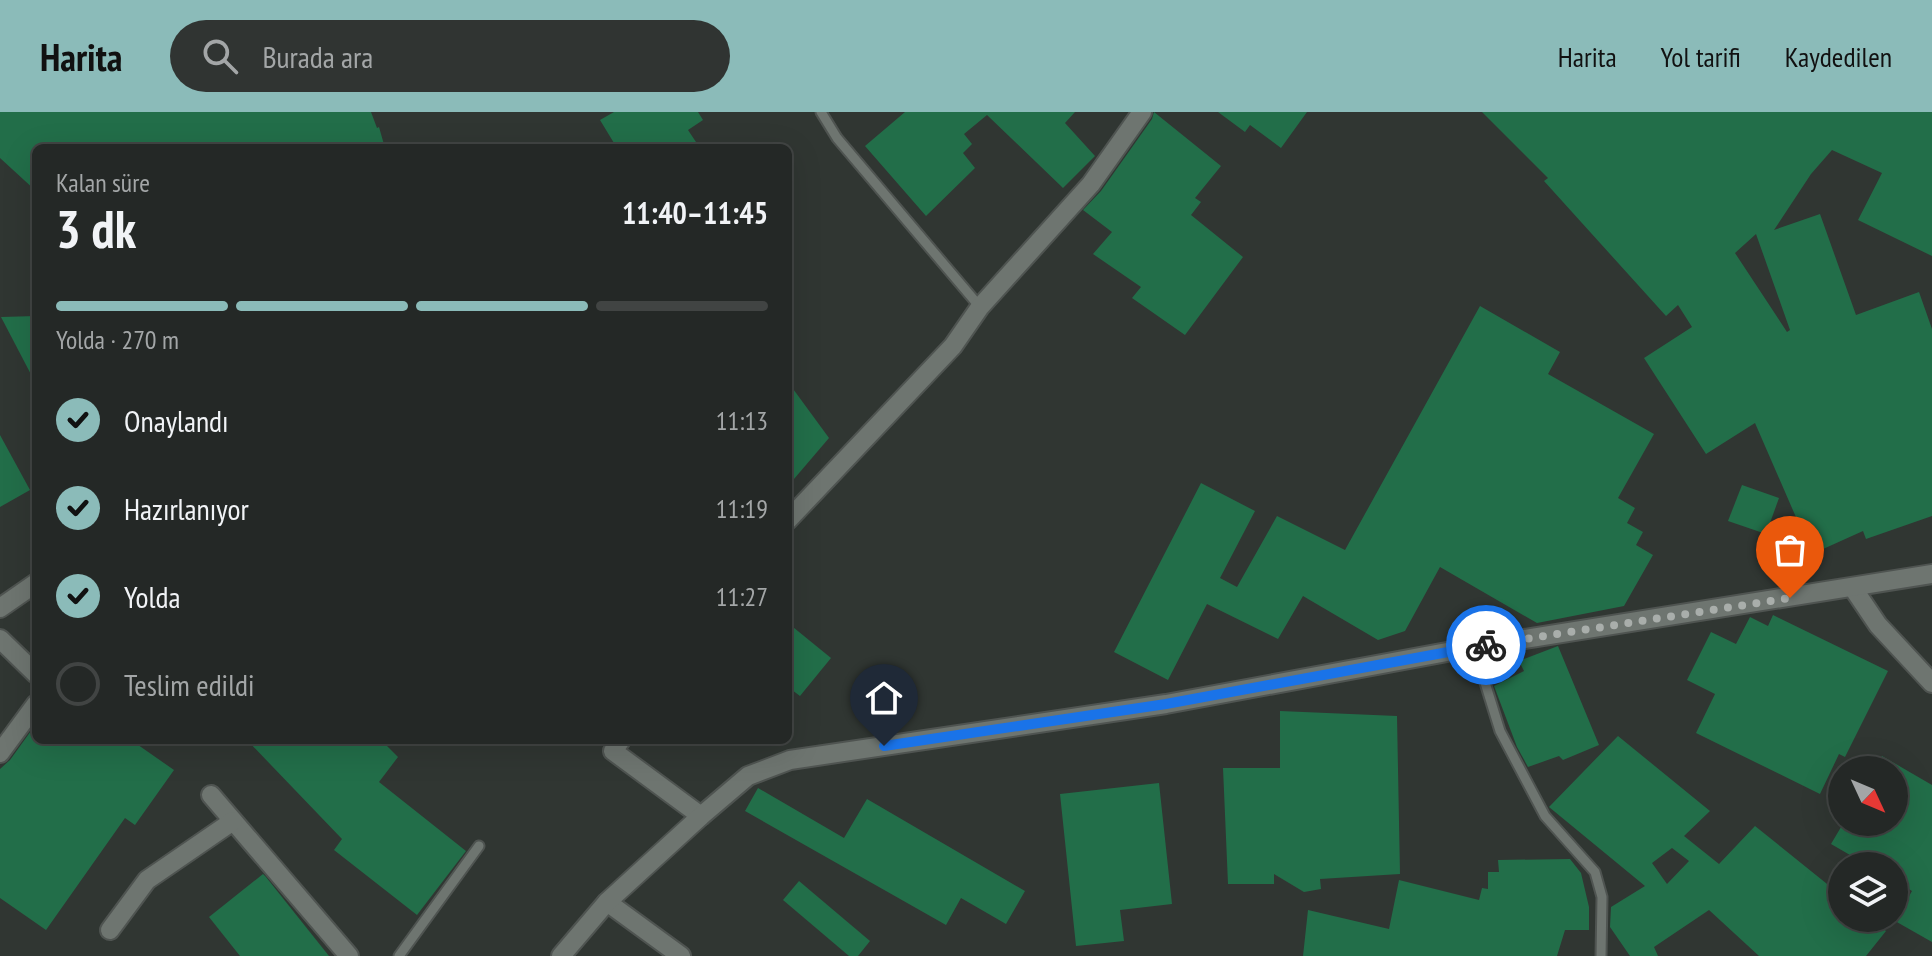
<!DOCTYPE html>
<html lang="tr">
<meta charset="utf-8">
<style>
body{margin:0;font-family:"PT Sans Narrow",sans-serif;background:#303432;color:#f1f3f6;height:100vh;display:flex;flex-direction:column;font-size:30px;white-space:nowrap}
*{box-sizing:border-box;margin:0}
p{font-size:26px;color:#a3a6a7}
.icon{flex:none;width:44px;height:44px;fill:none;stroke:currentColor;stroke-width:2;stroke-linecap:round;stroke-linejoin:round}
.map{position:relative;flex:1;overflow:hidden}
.details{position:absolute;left:32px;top:32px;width:760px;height:600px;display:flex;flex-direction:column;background:#242826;border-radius:12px;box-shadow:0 8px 32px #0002,0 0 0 2px #414443}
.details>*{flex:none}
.needle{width:52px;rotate:134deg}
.fabs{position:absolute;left:1828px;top:644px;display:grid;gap:16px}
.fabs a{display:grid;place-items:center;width:80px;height:80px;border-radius:50%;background:#242826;box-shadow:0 8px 32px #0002,0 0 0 2px #414443;font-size:40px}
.pin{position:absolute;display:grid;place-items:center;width:68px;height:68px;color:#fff;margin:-82px -34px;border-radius:50% 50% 50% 0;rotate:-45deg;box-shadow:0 0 8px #0007}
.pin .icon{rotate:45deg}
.courier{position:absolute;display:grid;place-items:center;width:80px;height:80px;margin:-40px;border:6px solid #1a73e8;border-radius:50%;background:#fff;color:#222;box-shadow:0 2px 10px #0007}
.summary em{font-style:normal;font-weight:700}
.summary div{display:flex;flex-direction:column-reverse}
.summary{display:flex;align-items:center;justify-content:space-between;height:136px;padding:0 24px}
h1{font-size:52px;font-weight:700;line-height:60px}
.bar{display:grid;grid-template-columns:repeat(4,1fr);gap:12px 8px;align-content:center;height:96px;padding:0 24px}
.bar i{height:10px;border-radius:6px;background:#414443}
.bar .active{background:#8bbbb9}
.bar p{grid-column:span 4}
ol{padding:0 24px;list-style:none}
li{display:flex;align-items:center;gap:24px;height:88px}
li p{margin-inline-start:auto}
li .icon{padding:8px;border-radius:50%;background:#8bbbb9;color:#111;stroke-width:4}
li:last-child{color:#a3a6a7}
li i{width:44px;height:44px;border:4px solid #414443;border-radius:50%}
header{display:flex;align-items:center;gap:48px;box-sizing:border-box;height:112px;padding:0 40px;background:#8bbbb9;color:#111}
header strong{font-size:38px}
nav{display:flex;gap:44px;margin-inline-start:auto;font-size:28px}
.search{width:560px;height:72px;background:#303432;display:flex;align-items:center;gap:20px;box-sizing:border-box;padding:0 28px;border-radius:44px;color:#a3a6a7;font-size:30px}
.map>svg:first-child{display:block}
.building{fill:#226e49;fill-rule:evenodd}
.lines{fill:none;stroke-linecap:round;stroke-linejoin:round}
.lane-casing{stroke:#4f5451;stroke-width:13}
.street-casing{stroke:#4f5451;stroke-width:22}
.lane{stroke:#6e7570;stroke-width:9}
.street{stroke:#6e7570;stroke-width:18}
.done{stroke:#a9aeab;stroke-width:8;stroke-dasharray:0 14.4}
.route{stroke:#1a73e8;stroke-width:10}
</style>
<header>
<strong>Harita</strong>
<div class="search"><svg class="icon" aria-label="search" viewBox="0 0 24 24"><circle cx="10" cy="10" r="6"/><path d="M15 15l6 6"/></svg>Burada ara</div>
<nav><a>Harita</a><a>Yol tarifi</a><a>Kaydedilen</a></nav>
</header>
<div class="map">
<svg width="1932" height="844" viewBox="0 0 1932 844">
<rect width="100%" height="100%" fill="#303632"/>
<g class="building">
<polygon points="0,0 371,0 377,16 379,15 385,36 36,36 36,79 0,46"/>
<polygon points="614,0 698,0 703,8 688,18 700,36 617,36 600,8"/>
<polygon points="905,0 1075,0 1065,11 1095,44 1063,76 987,3 964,22 972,32 963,41 975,56 926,104 865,34"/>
<polygon points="1154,0 1221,54 1195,86 1201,90 1191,103 1243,145 1185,223 1132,186 1141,175 1093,142 1112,120 1083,98 1101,79 1152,7"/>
<polygon points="1218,0 1307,0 1281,36 1250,13 1245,20"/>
<path d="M1482,0h450v144l-74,-36 24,-47 -50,-23 -21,24 -37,56 46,-16 36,101 63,-23 13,37v187l-66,23 -3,-8 -51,23 -57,-131 -49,31 -62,-96 48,-31 -14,-22 -12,11 -122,-135 4,-3zM1756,122l34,96 -3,2 -52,-79z"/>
<polygon points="1480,194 1560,240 1548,262 1654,322 1618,386 1635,396 1627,411 1643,420 1636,433 1653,443 1624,494 1537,511 1440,455 1405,519 1378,528 1303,484 1278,527 1207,492 1168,568 1114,540 1201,371 1255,399 1220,466 1237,475 1277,404 1345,438"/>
<polygon points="36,204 36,272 1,205"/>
<polygon points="788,270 829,326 788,374"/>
<polygon points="0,323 30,378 0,395"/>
<polygon points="1742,373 1779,386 1766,422 1728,409"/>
<polygon points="1773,503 1888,559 1845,645 1839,642 1820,682 1696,621 1715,582 1687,568 1711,520 1736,532 1750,505 1768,514"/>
<polygon points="788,511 831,546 800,584 788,575"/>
<polygon points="1558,534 1599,633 1563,648 1559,644 1528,655 1517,635 1494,574 1524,559 1519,549"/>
<polygon points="1280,599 1397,604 1400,762 1320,767 1321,777 1304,780 1274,762 1274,772 1228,772 1223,656 1280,656"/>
<polygon points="36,612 36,628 131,628 174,658 135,713 125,706 46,818 0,786 0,657 10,648"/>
<path d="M1618,624l92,75 -26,25 35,28 36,-38 87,70v22h28l16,13 -20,25h-107l-50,-46 -55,37 4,9h-28l-20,-29 1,-20 34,-21 -96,-79zM1672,736l17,13 -22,23 -15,-21z"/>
<polygon points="247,628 381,628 398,645 379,670 466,739 417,803 334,738 342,727"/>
<polygon points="1882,644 1932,673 1932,830 1895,809 1912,779 1894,768 1894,754 1869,754 1831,732 1844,710 1894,710 1894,658 1874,658"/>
<polygon points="1159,671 1172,792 1120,798 1124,829 1076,834 1060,682"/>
<polygon points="758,676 844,726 867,687 1025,779 1006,812 961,786 946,813 745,699"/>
<polygon points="1570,747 1581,761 1589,795 1589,818 1565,818 1557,844 1303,844 1308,798 1389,817 1399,768 1479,788 1482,776 1488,777 1488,760 1499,760 1498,748"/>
<polygon points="263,762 266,765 329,844 240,844 209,805"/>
<polygon points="799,769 870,829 858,844 849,844 783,788"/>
</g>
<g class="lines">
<defs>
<g id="lane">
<polyline points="821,0 837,26 980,195"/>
<polyline points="1474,535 1500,619 1545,704 1595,760 1602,785 1601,844"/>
<polyline points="399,844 479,734"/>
</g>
<g id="street">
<polyline points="788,408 953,234 980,195 1091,72 1142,0"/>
<polyline points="1853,476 1878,513 1932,571"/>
<polyline points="0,496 36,471"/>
<polyline points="0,527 36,562"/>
<polyline points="621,628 613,639 701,704"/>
<polyline points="0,641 36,592"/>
<polyline points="211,683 349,844"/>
<polyline points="607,790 681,844"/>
<polyline points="110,818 147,768 233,709"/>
<polyline points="561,844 607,790 701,704 748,664 790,648 1166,592 1474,535 1932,462"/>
</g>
</defs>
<use href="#lane" class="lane-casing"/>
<use href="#street" class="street-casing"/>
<use href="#lane" class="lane"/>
<use href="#street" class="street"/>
</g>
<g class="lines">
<polyline class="done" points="1486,533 1790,486"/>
<polyline class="route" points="884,634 1166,592 1486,533"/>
</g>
</svg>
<div class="fabs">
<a><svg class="needle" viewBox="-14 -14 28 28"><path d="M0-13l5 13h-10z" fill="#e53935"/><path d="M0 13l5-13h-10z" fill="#a3a6a7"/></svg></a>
<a><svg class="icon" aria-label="layers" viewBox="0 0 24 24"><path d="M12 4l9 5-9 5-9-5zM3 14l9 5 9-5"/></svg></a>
</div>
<div class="pin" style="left:1790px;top:486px;background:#ea580c"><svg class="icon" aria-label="bag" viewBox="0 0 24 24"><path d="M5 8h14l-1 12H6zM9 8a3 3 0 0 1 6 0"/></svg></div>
<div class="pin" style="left:884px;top:634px;background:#1f2937"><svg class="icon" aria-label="home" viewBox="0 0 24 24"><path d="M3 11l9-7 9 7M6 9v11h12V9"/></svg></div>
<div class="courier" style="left:1486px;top:533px"><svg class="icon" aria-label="bike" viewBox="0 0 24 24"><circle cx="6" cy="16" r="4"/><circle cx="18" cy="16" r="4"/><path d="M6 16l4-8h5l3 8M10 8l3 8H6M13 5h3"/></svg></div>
<section class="details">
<div class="summary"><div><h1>3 dk</h1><p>Kalan süre</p></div><em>11:40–11:45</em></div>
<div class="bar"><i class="active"></i><i class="active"></i><i class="active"></i><i></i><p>Yolda · 270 m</p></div>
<ol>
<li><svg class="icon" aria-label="check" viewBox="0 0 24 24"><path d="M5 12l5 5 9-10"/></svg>Onaylandı<p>11:13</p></li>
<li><svg class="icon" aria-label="check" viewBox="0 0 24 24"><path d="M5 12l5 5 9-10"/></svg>Hazırlanıyor<p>11:19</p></li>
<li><svg class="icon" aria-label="check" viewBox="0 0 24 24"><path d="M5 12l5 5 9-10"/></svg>Yolda<p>11:27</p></li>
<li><i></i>Teslim edildi</li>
</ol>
</section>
</div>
